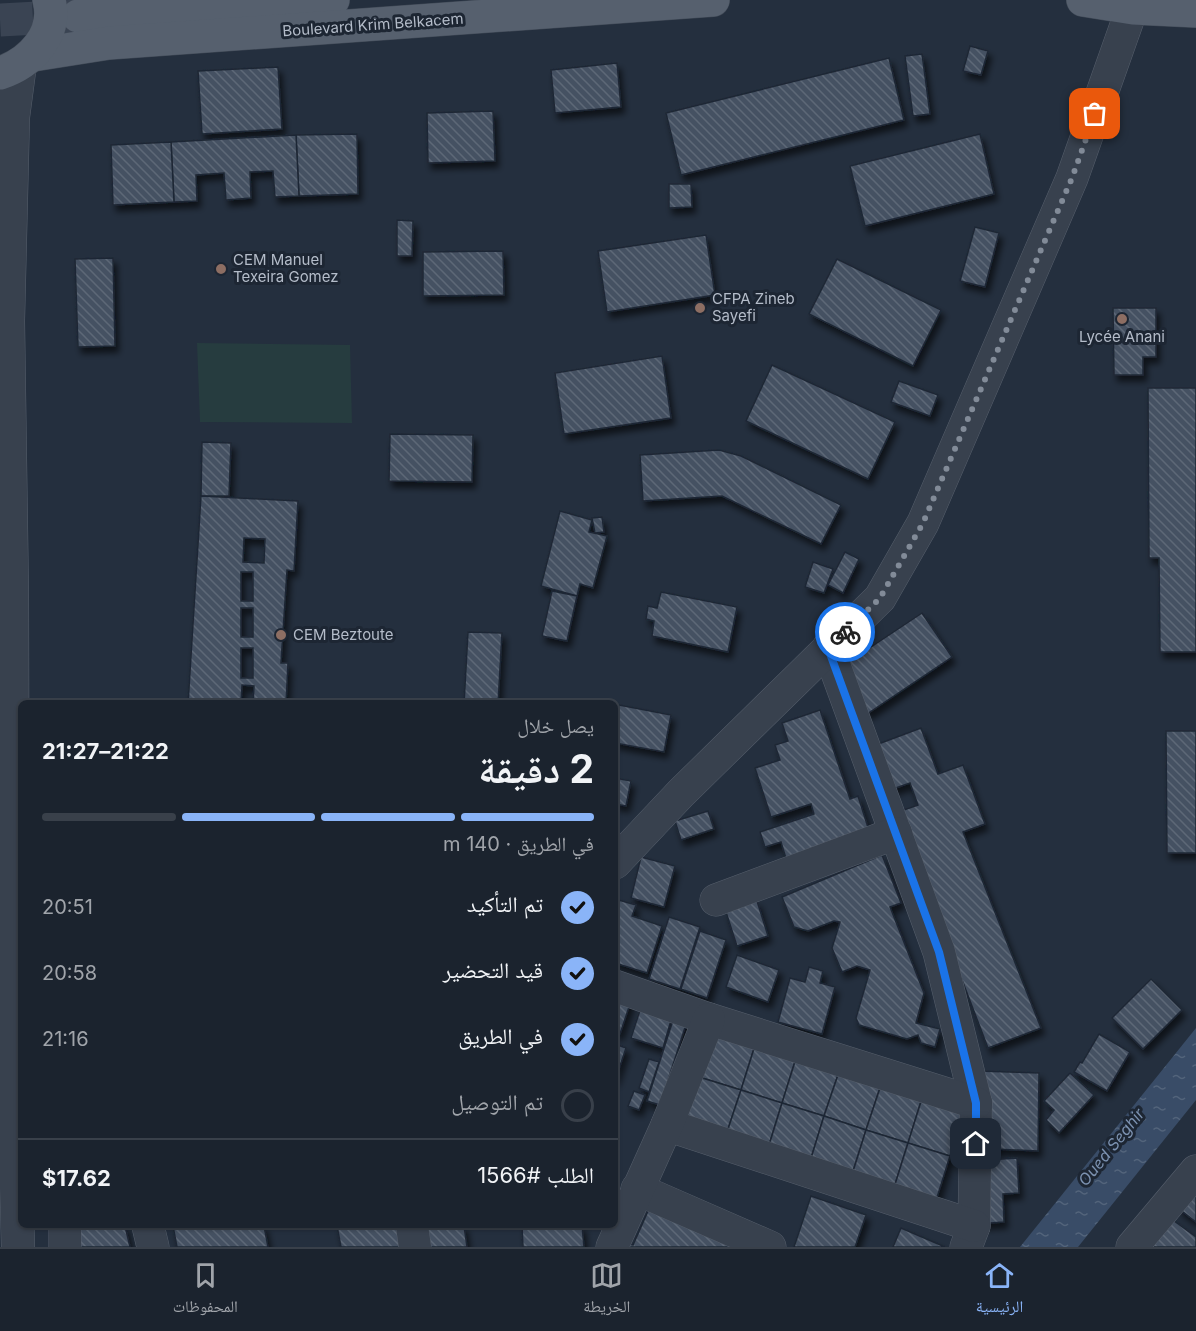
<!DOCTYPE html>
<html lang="ar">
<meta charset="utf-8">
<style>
body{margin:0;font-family:Inter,"Noto Naskh Arabic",sans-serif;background:#242b36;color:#f1f3f6;direction:rtl;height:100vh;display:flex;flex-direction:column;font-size:22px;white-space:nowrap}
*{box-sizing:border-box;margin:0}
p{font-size:20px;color:#a0a4aa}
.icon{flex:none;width:33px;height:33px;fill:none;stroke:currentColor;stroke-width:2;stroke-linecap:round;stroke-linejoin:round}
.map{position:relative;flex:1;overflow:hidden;direction:ltr}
.details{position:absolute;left:18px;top:700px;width:600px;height:528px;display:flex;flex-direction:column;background:#1b232e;border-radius:9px;box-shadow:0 2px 4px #0004,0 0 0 2px #39404a;direction:rtl}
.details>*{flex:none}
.pin{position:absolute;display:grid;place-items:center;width:51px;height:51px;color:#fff;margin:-26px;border-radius:12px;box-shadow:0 3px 9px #0006}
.courier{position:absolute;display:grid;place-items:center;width:60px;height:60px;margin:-30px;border:4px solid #1a73e8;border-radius:50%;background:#fff;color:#222;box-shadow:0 2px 8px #0007}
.summary em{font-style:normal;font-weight:700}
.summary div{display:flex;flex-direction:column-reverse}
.summary{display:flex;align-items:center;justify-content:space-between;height:102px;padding:0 24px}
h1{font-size:39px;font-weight:700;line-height:45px}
.bar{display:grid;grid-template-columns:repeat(4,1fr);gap:9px 6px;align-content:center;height:72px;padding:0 24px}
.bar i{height:8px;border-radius:4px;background:#39404a}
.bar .active{background:#8ab4f8}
.bar p{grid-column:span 4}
.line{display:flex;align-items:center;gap:15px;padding:0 24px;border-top:2px solid #39404a}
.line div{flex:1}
ol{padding:0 24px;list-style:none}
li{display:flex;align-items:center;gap:18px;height:66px}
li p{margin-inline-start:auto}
li .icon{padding:6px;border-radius:50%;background:#8ab4f8;color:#111;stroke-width:4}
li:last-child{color:#a0a4aa}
li i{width:33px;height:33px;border:3px solid #39404a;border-radius:50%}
.dock{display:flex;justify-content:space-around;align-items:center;height:84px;border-top:2px solid #39404a;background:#1b232e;font-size:16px;color:#a0a4aa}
.dock a{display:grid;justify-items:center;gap:3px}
.dock .active{color:#8ab4f8}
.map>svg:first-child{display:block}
.park{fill:#263c3f}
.water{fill:url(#water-ripples)}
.building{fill:url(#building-back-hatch);stroke:#1f2835;stroke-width:1.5;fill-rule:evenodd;filter:url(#shadow)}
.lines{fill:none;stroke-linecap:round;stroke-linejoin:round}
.primary-tunnel{stroke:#3a4453;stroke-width:33;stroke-dasharray:33 16;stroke-linecap:butt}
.minor-casing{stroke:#565f6c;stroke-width:33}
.tertiary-casing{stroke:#565f6c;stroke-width:34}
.primary-casing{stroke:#414a57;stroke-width:34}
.minor{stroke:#38414e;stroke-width:32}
.tertiary{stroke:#38414e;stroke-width:33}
.primary{stroke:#56606e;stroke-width:33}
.done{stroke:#828b98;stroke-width:6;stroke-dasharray:0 10.8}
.route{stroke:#1a73e8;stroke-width:8}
.education-dot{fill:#8d6e63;stroke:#1d2633;stroke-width:2}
.labels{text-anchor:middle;stroke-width:6;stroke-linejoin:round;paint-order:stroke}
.street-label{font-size:15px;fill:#b4bcc9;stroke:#1d2633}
.poi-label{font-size:15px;fill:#b4bcc9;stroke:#1d2633;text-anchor:start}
.water-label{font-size:16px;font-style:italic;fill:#7c92b1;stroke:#1d2633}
</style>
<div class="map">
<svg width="1196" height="1247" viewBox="0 0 1196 1247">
<defs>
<pattern id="water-ripples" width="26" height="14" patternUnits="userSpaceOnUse" patternTransform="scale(1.5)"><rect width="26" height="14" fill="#394c67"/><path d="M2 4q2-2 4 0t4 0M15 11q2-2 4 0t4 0" fill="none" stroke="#53647b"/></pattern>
<pattern id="building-back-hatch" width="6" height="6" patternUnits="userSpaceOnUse" patternTransform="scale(1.5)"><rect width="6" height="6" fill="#455162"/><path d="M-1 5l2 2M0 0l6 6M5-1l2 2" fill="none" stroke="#5d6877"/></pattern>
<filter id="shadow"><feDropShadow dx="3.5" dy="6" stdDeviation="3" flood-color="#0009"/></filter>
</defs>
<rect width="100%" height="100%" fill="#242f3e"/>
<polygon class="park" points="197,343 350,345 352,423 200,422"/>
<polygon class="water" points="1196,1028 1196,1100 1078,1247 1020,1247"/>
<g class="building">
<polygon points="970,46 988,51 981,75 963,71"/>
<polygon points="922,54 930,114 913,116 905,56"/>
<polygon points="889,58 904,120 681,175 666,113"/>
<polygon points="617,63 621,107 555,113 551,70"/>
<polygon points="278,67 282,129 202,134 198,71"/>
<polygon points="493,111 495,161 428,163 427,113"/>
<polygon points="357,134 358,194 299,196 296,135"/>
<polygon points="980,134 994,194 865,226 850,166"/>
<polygon points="296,135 299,196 275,197 273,171 250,172 251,198 226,200 224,173 196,175 197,201 174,202 171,142"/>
<polygon points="171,142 174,202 113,205 111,145"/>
<polygon points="669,184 691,184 692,207 669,208"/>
<polygon points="397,220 413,221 412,256 397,256"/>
<polygon points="975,227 999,233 985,287 960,281"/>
<polygon points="706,235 715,295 607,312 598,251"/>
<polygon points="503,251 504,295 423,296 423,252"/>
<polygon points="113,258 115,346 78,347 75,259"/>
<polygon points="837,259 941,310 913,366 809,314"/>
<polygon points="1113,308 1156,308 1156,357 1143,357 1143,375 1114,375"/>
<polygon points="662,356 671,418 564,434 555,373"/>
<polygon points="772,365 895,422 868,479 746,421"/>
<polygon points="899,381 938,395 930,416 891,402"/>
<polygon points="1148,388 1196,388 1196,652 1160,652 1159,558 1149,558"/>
<polygon points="390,434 473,435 472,482 389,481"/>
<polygon points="202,442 231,443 229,496 201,496"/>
<polygon points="719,450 741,456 841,505 821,544 722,496 643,501 640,455"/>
<path d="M201,496l97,5 -4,70 -7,-1 -6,93h7l-2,41h-33l1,-18 -12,-1 -1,19h-53zM244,538l21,1 -1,24 -21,-1zM241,572h12v29h-12zM241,608h12v29h-12zM241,648h12v30h-12z"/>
<polygon points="560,511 592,520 589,532 607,536 593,588 580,584 577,596 541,586"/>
<polygon points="602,517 604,532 595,533 592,518"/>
<polygon points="845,552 859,559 843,593 828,585"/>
<polygon points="813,562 833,569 824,593 805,587"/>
<polygon points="552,591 577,596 567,641 542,636"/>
<polygon points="661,592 737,607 728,652 652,636 654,621 646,619 648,606 657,608"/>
<polygon points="922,613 952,657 867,714 838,669"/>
<polygon points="468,632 502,633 498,704 464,704"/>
<polygon points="619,705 671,715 664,752 615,743 615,725"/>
<polygon points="820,710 850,799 858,796 871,837 788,865 781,842 765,847 760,832 814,814 811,804 771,817 755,768 780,760 775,745 788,741 782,723"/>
<polygon points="921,728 938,774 963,765 985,824 963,832 1041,1028 988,1048 898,812 918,805 910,783 890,790 873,746"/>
<polygon points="1166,731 1196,731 1196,853 1167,853"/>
<polygon points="615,778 631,781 626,806 615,804"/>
<polygon points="708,811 714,829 681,840 675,821"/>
<polygon points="882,855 901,903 890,907 924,993 916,1023 940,1029 935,1047 921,1043 918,1035 907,1039 859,1025 856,1018 870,970 857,966 842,972 832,948 840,922 834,921 808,931 794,927 782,897"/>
<polygon points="641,857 675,866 664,907 631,898"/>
<polygon points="615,899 636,905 632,916 662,926 647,973 615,963"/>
<polygon points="757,901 768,936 737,946 726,912"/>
<polygon points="669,917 700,927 680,989 649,979"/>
<polygon points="700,931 726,940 707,998 681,989"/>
<polygon points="737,955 779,970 768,1002 726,987"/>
<polygon points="809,967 823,971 820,983 835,987 822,1034 778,1022 790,978 805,982"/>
<polygon points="1151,979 1182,1010 1143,1049 1112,1018"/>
<polygon points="615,992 632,998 620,1034 615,1033"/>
<polygon points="643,1001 674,1010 663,1048 631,1038"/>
<polygon points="676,1011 689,1015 660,1105 647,1101"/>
<polygon points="715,1026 757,1039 741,1090 699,1077"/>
<polygon points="1099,1034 1130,1052 1107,1091 1074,1072 1080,1062 1082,1063"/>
<polygon points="757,1039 798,1052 782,1103 741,1090"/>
<polygon points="615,1044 626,1048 615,1081"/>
<polygon points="798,1052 841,1066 824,1116 782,1103"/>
<polygon points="649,1059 659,1062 649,1092 639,1088"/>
<polygon points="841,1066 883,1079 866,1130 824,1116"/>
<polygon points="978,1071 1039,1073 1038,1151 975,1148"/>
<polygon points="1070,1073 1094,1095 1059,1133 1046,1120 1054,1110 1044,1101"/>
<polygon points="699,1077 741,1090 724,1141 683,1128"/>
<polygon points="883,1079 924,1092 908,1143 866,1130"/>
<polygon points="741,1090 782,1103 766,1155 724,1141"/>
<polygon points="634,1091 645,1095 639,1110 628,1106"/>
<polygon points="924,1092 966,1105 950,1156 908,1143"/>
<polygon points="782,1103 824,1116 808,1168 766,1155"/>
<polygon points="824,1116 866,1130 850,1181 808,1168"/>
<polygon points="866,1130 908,1143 892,1194 850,1181"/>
<polygon points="908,1143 950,1156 934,1207 892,1194"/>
<polygon points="1017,1158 1019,1193 1003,1194 1004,1222 976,1224 973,1161"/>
<polygon points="1196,1184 1196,1222 1178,1208"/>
<polygon points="811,1196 866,1215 855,1247 794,1247"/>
<polygon points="652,1202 751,1247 620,1247 623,1241 633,1245"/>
<polygon points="1170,1218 1196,1237 1196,1247 1148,1247"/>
<polygon points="81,1226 125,1226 130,1247 78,1247 74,1227"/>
<polygon points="173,1226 264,1226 268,1247 177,1247"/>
<polygon points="337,1226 403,1226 408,1247 341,1247"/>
<polygon points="417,1226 464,1226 467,1247 420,1247"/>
<polygon points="522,1226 582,1226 584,1247 523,1247"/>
<polygon points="901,1228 945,1247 893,1247"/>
</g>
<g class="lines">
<polyline class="primary-tunnel" points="0,20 78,16"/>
<defs>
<g id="minor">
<polyline points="828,648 939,952 976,1103 974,1226 966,1247"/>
<polyline points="615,863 681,793 880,598 923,523 1072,178 1135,0"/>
<polyline points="716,900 896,833"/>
<polyline points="615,986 709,1019 976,1103"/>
<polyline points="667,1125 974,1226"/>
<polyline points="637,1189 770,1247"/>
<polyline points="65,1226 65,1247"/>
<polyline points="148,1226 153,1247"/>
<polyline points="412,1226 415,1247"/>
<polyline points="612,1247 667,1125 709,1019"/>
<polyline points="1132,1247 1196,1171"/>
</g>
<polyline id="tertiary" points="18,1247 13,1048 12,594 8,321 13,117 20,64"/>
<g id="primary">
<polyline points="1083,0 1133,8 1196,11"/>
<polyline points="78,16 333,0"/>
<polyline points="33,55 109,43 713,0"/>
<path d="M0,73c30,-10 58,-38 49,-73"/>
</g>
</defs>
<use href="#minor" class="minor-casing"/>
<use href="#tertiary" class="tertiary-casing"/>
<use href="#primary" class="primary-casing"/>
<use href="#minor" class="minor"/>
<use href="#tertiary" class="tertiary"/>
<use href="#primary" class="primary"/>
</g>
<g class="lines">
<polyline class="done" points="845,632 880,598 923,523 1072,178 1095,114"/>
<polyline class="route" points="845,632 828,648 939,952 976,1103 976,1144"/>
</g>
<g class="education-dot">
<circle cx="221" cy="269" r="6"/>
<circle cx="700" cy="308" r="6"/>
<circle cx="1122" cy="319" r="6"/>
<circle cx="281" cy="635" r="6"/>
</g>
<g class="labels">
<g class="street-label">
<text transform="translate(373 25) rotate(-4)" y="5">Boulevard Krim Belkacem</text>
</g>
<g class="poi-label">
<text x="233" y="265">CEM Manuel<tspan x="233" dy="17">Texeira Gomez</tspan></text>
<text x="712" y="304">CFPA Zineb<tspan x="712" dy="17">Sayefi</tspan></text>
<text x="1122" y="342" text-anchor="middle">Lycée Anani</text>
<text x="293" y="640">CEM Beztoute</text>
</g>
<g class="water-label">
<text transform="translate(1111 1147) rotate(-51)" y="6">Oued Seghir</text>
</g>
</g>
</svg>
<div class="pin" style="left:1095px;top:114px;background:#ea580c"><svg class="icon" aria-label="bag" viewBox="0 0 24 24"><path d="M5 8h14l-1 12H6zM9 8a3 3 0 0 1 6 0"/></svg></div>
<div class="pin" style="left:976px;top:1144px;background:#1f2937"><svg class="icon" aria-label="home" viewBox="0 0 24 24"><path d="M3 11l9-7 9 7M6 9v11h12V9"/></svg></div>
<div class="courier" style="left:845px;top:632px"><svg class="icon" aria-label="bike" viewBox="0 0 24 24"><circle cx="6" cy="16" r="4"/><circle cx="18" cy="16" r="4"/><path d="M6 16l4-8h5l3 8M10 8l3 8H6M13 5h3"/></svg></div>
<section class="details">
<div class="summary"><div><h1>2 دقيقة</h1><p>يصل خلال</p></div><em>21:22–21:27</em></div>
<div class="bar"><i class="active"></i><i class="active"></i><i class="active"></i><i></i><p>في الطريق · 140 m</p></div>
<ol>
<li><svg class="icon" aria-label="check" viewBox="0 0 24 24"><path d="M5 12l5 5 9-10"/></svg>تم التأكيد<p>20:51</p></li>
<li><svg class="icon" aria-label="check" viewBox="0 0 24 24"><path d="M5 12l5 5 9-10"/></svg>قيد التحضير<p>20:58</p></li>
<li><svg class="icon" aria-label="check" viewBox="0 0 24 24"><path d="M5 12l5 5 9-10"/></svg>في الطريق<p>21:16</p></li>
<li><i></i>تم التوصيل</li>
</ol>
<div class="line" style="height:78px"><div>الطلب #1566</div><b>$17.62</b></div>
</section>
</div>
<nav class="dock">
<a class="active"><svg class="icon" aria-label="home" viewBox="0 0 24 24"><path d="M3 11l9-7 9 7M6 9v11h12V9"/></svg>الرئيسية</a>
<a><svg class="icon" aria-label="map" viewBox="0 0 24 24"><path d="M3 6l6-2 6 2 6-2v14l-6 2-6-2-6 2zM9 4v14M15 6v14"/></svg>الخريطة</a>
<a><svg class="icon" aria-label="saved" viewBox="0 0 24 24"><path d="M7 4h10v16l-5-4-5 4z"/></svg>المحفوظات</a>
</nav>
